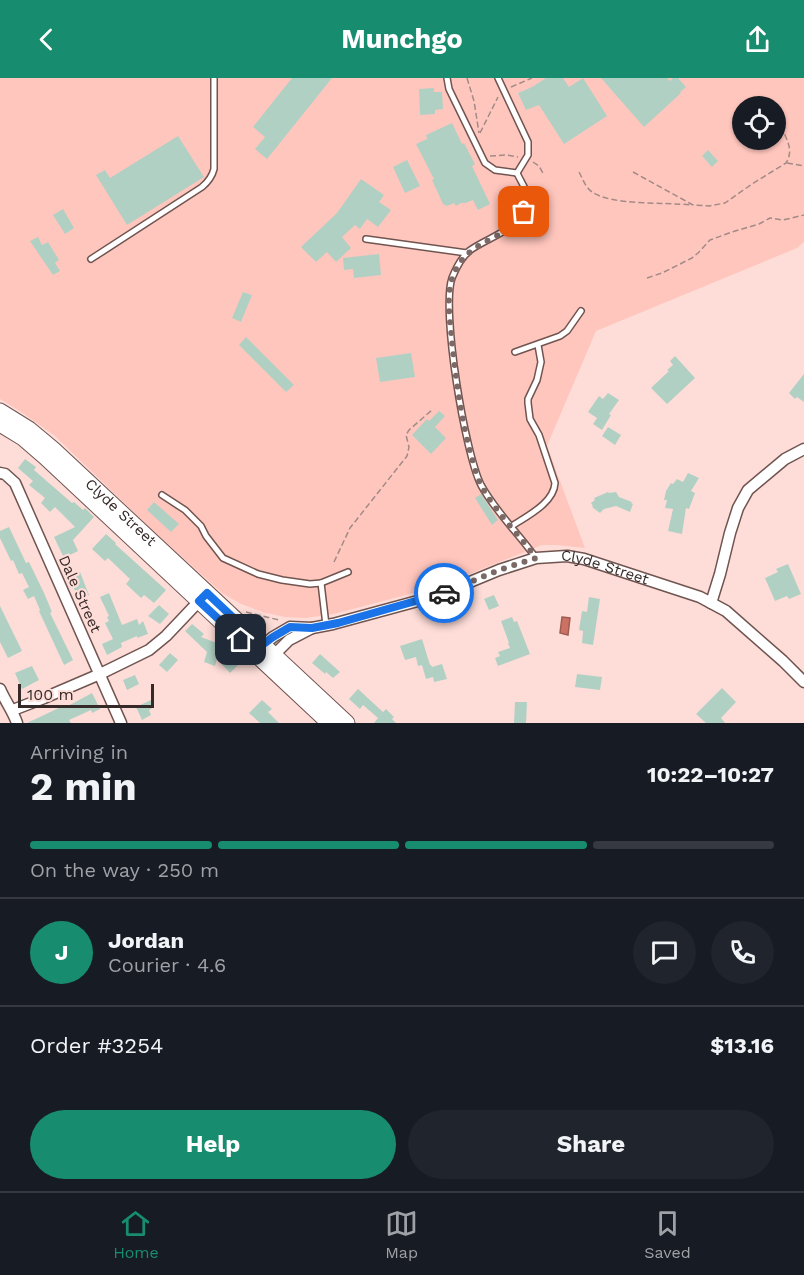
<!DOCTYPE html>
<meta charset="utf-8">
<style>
body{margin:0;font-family:"Work Sans",sans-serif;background:#20242c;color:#f1f3f6;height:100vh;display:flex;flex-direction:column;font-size:22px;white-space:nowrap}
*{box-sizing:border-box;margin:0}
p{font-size:20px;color:#9ea1a6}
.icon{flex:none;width:33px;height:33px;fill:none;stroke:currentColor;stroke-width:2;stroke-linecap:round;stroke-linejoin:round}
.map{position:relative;height:645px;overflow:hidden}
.details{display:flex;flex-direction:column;background:#171b24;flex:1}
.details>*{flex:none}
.buttons{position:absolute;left:732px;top:18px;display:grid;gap:12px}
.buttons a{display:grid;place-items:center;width:54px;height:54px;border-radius:50%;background:#171b24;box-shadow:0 2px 4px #0004;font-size:30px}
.scale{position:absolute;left:18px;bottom:15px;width:136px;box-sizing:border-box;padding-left:6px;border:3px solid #362a28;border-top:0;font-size:16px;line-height:21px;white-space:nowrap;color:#362a28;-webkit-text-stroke:4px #feddd8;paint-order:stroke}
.pin{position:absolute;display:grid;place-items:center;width:51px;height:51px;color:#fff;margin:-26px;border-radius:12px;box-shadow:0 3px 9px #0006}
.courier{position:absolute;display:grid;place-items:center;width:60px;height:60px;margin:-30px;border:4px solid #1a73e8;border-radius:50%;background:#fff;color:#222;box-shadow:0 2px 8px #0007}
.head em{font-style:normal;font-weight:700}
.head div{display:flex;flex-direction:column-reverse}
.head{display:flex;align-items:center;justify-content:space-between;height:102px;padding:0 30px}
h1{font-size:39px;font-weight:700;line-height:45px}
.bar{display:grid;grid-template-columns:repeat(4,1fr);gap:9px 6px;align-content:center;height:72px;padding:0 30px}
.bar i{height:8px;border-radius:4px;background:#363941}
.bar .on{background:#188c6e}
.bar p{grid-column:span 4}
.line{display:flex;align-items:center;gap:15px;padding:0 30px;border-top:2px solid #363941}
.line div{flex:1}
.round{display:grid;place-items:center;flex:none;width:63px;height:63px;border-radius:32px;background:#20242c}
.cta{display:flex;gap:12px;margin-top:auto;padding:12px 30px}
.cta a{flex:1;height:69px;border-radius:36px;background:#188c6e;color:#fff;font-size:24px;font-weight:700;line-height:69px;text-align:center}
.cta a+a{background:#20242c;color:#f1f3f6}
header{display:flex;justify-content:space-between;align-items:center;height:78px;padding:0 30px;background:#188c6e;color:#fff;font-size:27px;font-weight:700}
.tab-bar{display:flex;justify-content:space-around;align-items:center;height:84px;border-top:2px solid #363941;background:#171b24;font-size:16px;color:#9ea1a6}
.tab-bar a{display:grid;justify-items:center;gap:3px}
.tab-bar .on{color:#188c6e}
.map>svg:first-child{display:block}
.green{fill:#ffc6bd;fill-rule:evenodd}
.water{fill:#cc7265;stroke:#9f5c53;stroke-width:1.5}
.building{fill:#b1d0c4}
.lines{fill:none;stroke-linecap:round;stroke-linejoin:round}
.service-casing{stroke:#705450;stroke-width:8}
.minor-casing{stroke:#705450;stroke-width:13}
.secondary-casing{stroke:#705450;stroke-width:17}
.path{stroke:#a28b87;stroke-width:1.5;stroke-dasharray:6 3;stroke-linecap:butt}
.service{stroke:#fff;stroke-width:5}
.minor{stroke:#fff;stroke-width:10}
.secondary{stroke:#fff;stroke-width:15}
.done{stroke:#7c6966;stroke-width:6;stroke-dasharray:0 10.8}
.route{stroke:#1a73e8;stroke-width:8}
.labels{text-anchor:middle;stroke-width:4.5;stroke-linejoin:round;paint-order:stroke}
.street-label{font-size:15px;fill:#362a28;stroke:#feddd8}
</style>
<header><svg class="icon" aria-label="back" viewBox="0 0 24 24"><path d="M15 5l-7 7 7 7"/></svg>Munchgo<svg class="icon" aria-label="share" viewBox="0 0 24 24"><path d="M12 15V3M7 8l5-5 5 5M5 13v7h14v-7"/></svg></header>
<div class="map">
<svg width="804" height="645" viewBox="0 0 804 645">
<rect width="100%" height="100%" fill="#feddd8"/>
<path class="green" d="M0,0h804v164l-7,6 -201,83 -49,115 38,102 -29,-3h-14l-102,41 -106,28 -29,4 -20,-1 -19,-4 -25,-9 -19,-11 -70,-63 -97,-94 -34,-24 -21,-13zM742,28h34v34h-34z"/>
<polygon class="water" points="562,539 570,540 568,557 560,555"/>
<g class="building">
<polygon points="292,0 332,0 267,81 255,71 265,59 253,49"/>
<polygon points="546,0 563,0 569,9 583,0 607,38 564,66 539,27 526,32 518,15 532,9"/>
<polygon points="601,0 667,0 670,3 673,0 678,0 686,9 680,14 681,15 644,49"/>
<polygon points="434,10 434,14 442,14 443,31 435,32 435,36 420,37 419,11"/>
<polygon points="452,45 462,66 464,65 475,86 472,88 490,126 478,132 473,122 466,125 461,125 456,128 454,125 447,128 443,126 432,102 434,101 416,66 427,61 426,57"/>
<polygon points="178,58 204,99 127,147 96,97 105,92 110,100"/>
<polygon points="708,72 718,83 712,89 702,78"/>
<polygon points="407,82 420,108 405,115 393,89"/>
<polygon points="361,101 384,117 379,124 391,132 378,149 367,141 360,151 355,147 342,159 351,170 336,184 327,174 316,184 301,169 337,135"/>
<polygon points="63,131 74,150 65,156 53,137"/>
<polygon points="38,159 42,167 48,164 59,182 55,185 60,193 53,197 30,163"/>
<polygon points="379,176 381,197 354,200 353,191 344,192 343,180"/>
<polygon points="243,214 252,217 241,244 232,240"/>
<polygon points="246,259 294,307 286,314 239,267"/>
<polygon points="411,275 415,299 380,304 376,280"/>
<polygon points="675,278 695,300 667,326 651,310 669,293 667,292 673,287 670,283"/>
<polygon points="804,296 804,324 797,319 795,321 789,315"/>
<polygon points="608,315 619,322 609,336 611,337 602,352 593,346 597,340 588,334 599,318 603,321"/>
<polygon points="439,333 445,338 435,349 446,360 431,376 412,357 427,341 429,343"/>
<polygon points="608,349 621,357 615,367 602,358"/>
<polygon points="25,381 36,389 34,392 72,425 74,424 83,432 85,430 94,439 73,462 78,473 64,480 54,459 75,449 55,429 50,434 41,425 45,420 29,407 33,403 18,390"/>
<polygon points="688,395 699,400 691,413 695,415 689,431 686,430 682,456 668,453 673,431 665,430 667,422 664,422 666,413 671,405 673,406 677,401 683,404"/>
<polygon points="608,414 609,415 616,414 619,419 632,424 631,425 633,426 630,434 616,428 604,431 600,435 592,429 593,428 591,425 595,422 594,420"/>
<polygon points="481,416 498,442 492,447 475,420"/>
<polygon points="154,424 179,446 171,454 147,432"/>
<polygon points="9,449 26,485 29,484 44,515 52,534 50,535 73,582 64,587 39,533 40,532 34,518 28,521 23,512 29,509 22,495 19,496 13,482 11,483 0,460 0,453"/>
<polygon points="106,456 116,465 115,466 166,512 154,525 144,517 141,520 126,506 130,501 108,480 105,483 92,471"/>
<polygon points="788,486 801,516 789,521 787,518 775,523 765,500 778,494 776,491"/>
<polygon points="80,494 89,517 79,522 69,499"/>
<polygon points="109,515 122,547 137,541 139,547 143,543 148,556 137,560 137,558 121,565 122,569 107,577 102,566 113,561 105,545 109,543 107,539 109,538 100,519"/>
<polygon points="494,517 499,528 489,532 484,521"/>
<polygon points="589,519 600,521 593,567 582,565 583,553 579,552 582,533 587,534"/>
<polygon points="159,527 169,536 160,546 148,538"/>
<polygon points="0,528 22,573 8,580 0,564"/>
<polygon points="512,539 514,544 517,543 530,576 498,588 495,580 500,578 498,574 510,570 508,565 509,565 501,543"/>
<polygon points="192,546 204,556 201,559 222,567 220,573 229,581 233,577 241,584 230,595 217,581 215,588 204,584 207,574 185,553"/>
<polygon points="422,561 430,587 431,587 432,589 442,586 447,601 434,604 433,599 426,601 422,587 418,588 416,579 405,582 400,568"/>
<polygon points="170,575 178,582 167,594 159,587"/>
<polygon points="320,576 340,594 333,600 326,594 325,596 312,585"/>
<polygon points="32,588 39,602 22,611 15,595"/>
<polygon points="577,596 602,599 600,612 575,609"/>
<polygon points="135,597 139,606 127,612 123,602"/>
<polygon points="722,610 736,624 721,640 725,645 706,645 696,636"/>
<polygon points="358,611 383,634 386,631 394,639 392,641 396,645 374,645 378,640 363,627 360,631 349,621"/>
<polygon points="92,615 100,631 92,635 91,632 69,642 71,645 27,645 65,627 66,629"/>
<polygon points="151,622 154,629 149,632 151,637 142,642 136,629"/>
<polygon points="262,622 272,631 268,634 279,645 260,645 249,635"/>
<polygon points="515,624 527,624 526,645 514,645"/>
</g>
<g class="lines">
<defs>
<g id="service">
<polyline points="447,0 449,11 485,85 495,92 517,95 528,77 528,64 498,0"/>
<path d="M517,95c3,7 8,14 10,21 7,32 -39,42 -58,57 -8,7 -13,17 -17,27 -11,32 13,175 29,207 14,26 38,49 55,73"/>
<polyline points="366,161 467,175"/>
<path d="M91,181l111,-72c6,-5 10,-10 12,-18v-91"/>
<polyline points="515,274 560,258 567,253 581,233"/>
<polyline points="162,417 185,432 201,448 206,458 223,480 258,496 282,502 310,506 321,505 348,494"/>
<path d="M512,448c15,-10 42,-23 43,-43l-16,-48 -9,-16 -2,-16v-4l9,-19 4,-18 -3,-17"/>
<polyline points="321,505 326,547"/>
</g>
<g id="minor">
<polyline points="0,395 5,396 15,405 121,645"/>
<polyline points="711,525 720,496 730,455 738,430 748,412 785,381 804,371"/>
<path id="s1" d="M259,571l14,-12 17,-10 22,1 21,-4 103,-28 63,-26 37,-12 31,-2 17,3 116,38 26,14 57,50 21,21"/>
<polyline points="270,581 289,562 312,550"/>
<path d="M0,611c5,12 13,22 17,34"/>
<polyline points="13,632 44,620 100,596 149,572 166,558 203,519"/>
</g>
<g id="secondary">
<path id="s2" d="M0,333l29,18 24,20 294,274"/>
<polyline points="0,346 23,360 45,379 329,645"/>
</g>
</defs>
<use href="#service" class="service-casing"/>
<use href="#minor" class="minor-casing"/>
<use href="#secondary" class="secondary-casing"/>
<g class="path">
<polyline points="467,0 474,23 479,55"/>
<polyline points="511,9 532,0"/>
<polyline points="480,55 498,19"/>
<polyline points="490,78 507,77 518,79"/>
<polyline points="533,84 539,88 544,97"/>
<polyline points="787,85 804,88"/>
<path d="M579,94c4,7 6,15 13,20 20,14 74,10 99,13"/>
<path d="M633,94l60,33 16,1 16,-3 27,-19 34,-21c8,-13 1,-22 -4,-35"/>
<polyline points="647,200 662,195 692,180 698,175 710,162 732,154 759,146 770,140 783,142 804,137"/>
<polyline points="334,484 350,450 407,378 409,369 406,357 409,352 432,332"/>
<polyline points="246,534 279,542"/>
</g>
<use href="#service" class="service"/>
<use href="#minor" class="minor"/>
<use href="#secondary" class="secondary"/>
</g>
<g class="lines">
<path class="done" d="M444,515l55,-23 37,-12c-17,-24 -41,-46 -55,-73 -5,-9 -7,-21 -10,-30 -10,-37 -15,-76 -19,-113 -1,-15 -4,-31 -3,-46 1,-11 3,-21 9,-30 15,-27 52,-28 66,-54"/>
<polyline class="route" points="241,562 199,523 207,515 262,567 273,559 290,549 312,550 338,545 444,515"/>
</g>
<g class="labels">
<g class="street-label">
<text dy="5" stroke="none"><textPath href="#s2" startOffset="158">Clyde Street</textPath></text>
<text dy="5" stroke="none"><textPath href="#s1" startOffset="366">Clyde Street</textPath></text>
<text transform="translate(80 516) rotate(66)" y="5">Dale Street</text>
</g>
</g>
</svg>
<div class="buttons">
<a><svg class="icon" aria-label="locate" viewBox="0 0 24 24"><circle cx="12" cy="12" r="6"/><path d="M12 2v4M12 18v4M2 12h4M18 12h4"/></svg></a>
</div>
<div class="scale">100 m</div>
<div class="pin" style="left:524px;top:134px;background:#ea580c"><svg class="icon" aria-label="bag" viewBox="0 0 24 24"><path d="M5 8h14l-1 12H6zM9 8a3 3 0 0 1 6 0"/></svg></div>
<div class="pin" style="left:241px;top:562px;background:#1f2937"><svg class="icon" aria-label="home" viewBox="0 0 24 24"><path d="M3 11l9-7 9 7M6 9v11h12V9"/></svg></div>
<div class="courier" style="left:444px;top:515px"><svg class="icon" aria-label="car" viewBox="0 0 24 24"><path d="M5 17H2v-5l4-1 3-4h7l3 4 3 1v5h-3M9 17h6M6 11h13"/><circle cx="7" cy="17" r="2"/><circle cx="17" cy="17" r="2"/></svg></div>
</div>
<section class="details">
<div class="head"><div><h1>2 min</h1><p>Arriving in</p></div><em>10:22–10:27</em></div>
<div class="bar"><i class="on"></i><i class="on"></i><i class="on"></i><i></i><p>On the way · 250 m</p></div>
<div class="line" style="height:108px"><b class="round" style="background:#188c6e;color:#fff">J</b><div><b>Jordan</b><p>Courier · 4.6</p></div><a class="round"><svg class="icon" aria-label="chat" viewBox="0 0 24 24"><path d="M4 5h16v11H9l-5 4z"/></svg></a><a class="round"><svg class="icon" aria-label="phone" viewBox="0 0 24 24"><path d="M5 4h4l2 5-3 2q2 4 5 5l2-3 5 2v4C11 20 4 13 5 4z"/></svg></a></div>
<div class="line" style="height:78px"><div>Order #3254</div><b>$13.16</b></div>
<div class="cta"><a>Help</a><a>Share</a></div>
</section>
<nav class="tab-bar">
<a class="on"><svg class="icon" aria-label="home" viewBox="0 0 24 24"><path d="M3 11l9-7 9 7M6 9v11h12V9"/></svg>Home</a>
<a><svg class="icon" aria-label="map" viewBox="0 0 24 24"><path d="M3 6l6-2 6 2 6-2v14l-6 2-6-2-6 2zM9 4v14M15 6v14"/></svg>Map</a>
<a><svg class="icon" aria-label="saved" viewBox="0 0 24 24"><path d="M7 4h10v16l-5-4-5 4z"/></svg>Saved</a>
</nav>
